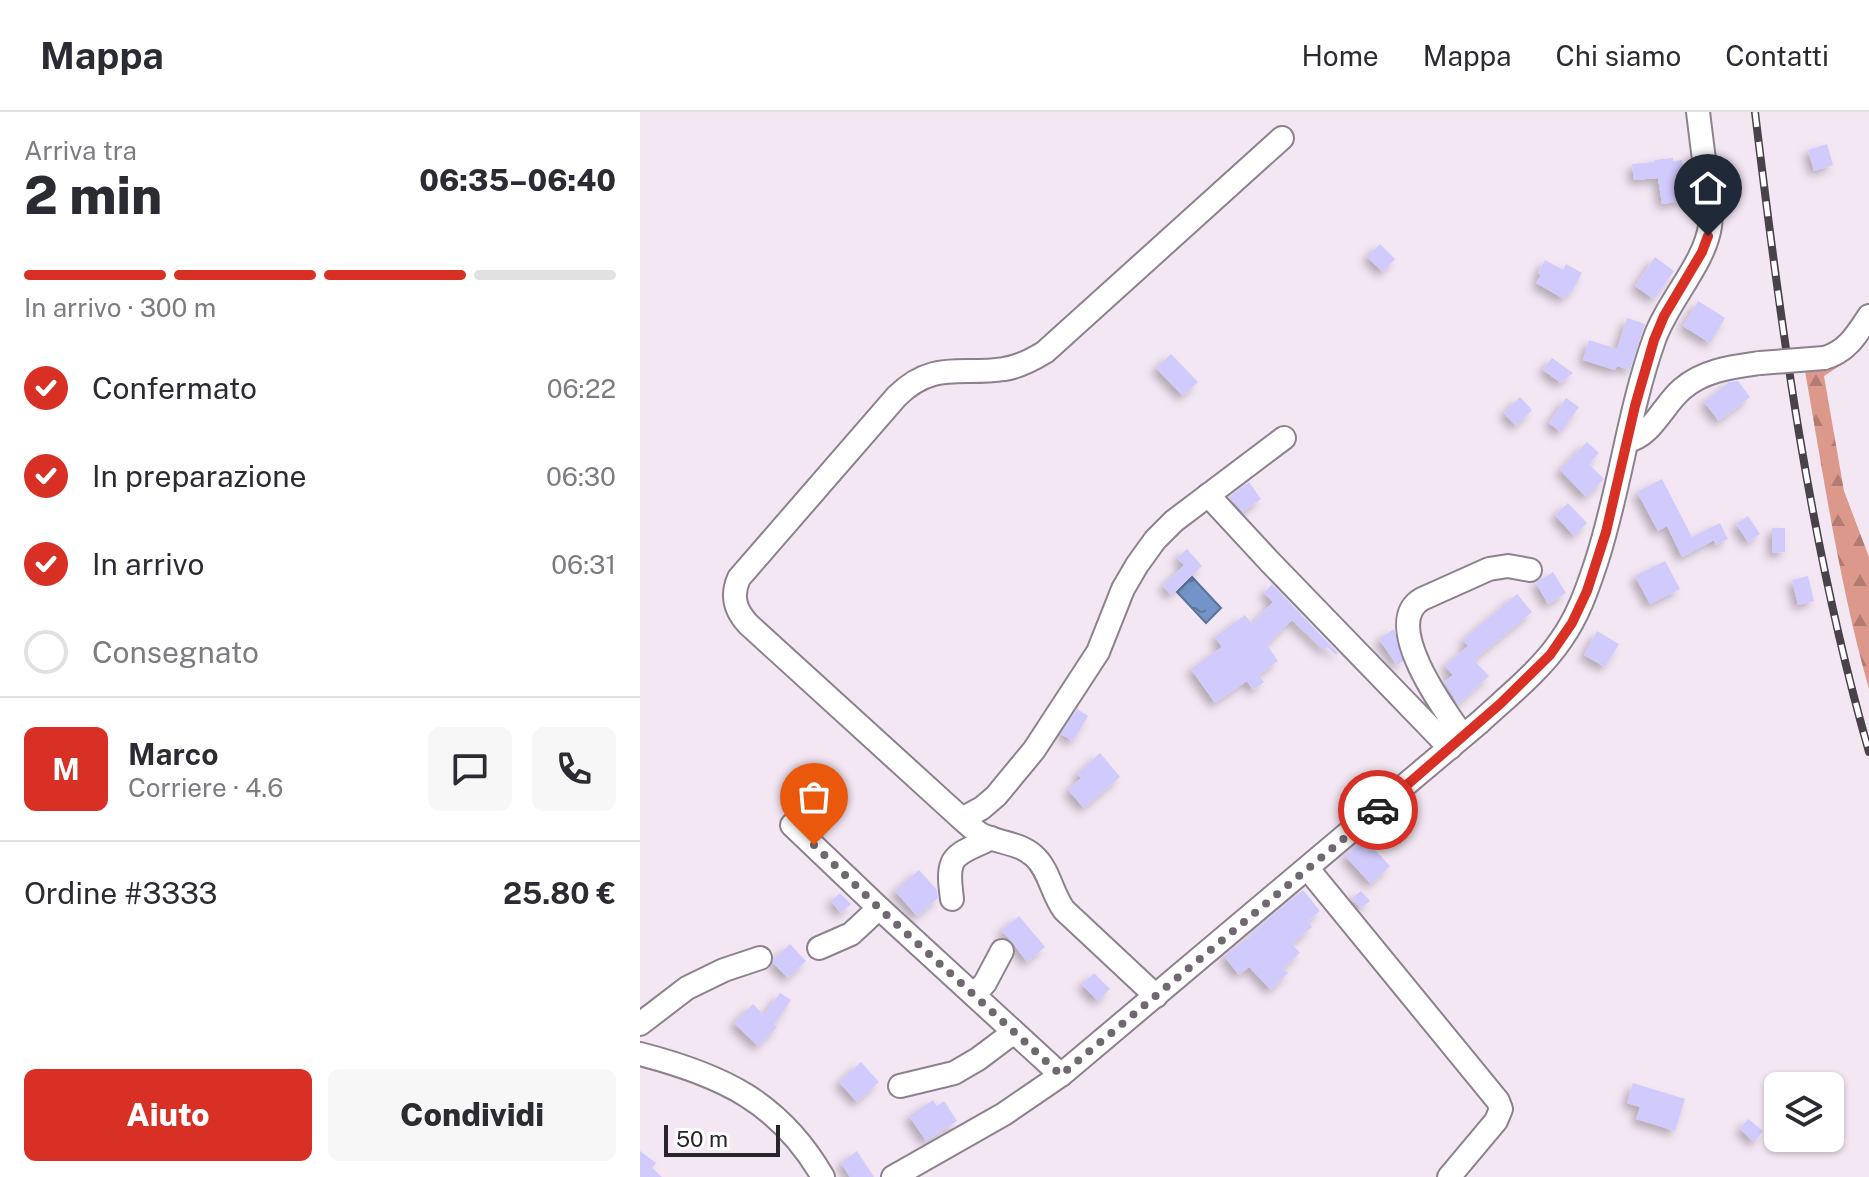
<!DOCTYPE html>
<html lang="it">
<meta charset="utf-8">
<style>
body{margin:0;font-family:"Public Sans",sans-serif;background:#f7f7f7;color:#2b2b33;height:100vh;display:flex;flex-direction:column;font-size:30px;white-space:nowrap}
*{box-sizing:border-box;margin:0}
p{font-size:26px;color:#7c7c81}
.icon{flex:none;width:44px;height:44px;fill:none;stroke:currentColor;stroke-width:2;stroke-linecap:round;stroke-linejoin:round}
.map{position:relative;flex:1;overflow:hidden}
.sheet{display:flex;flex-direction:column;background:#fff;width:640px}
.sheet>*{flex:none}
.buttons{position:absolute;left:1124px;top:960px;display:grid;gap:16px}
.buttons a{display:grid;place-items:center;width:80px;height:80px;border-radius:12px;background:#fff;box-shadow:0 2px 6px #0004;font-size:40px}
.scale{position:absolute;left:24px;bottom:20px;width:116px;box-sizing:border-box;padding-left:8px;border:4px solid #292429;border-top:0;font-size:22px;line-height:28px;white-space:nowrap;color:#292429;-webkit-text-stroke:6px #fff;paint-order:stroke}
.pin{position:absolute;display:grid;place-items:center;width:68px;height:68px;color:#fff;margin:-82px -34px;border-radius:50% 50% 50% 0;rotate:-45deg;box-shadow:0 0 8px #0007}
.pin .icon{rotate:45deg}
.courier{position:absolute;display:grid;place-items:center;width:80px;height:80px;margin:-40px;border:6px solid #d93025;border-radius:50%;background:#fff;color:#222;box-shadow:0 2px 10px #0007}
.summary em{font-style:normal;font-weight:800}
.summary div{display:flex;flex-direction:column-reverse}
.summary{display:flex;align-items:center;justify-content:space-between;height:136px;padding:0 24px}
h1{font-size:52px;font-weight:800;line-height:60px}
.bar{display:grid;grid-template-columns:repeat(4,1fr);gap:12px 8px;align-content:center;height:96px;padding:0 24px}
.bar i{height:10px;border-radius:6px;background:#e1e1e2}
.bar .active{background:#d93025}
.bar p{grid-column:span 4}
.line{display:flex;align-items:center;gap:20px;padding:0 24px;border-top:2px solid #e1e1e2}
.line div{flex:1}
.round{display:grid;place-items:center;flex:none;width:84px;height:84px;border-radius:12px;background:#f7f7f7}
ol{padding:0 24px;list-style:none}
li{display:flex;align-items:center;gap:24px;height:88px}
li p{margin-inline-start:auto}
li .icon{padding:8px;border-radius:50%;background:#d93025;color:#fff;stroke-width:4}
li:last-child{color:#7c7c81}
li i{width:44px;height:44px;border:4px solid #e1e1e2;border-radius:50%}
.primary-button{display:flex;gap:16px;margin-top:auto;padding:16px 24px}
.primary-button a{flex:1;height:92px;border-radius:12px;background:#d93025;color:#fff;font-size:32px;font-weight:800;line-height:92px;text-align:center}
.primary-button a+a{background:#f7f7f7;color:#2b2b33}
header{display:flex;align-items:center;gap:48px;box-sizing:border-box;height:112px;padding:0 40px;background:#fff;border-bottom:2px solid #e1e1e2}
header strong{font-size:38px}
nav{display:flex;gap:44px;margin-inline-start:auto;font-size:28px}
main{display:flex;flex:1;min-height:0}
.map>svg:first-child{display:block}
.forest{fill:url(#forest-firs)}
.water{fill:url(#water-ripples);stroke:#5d7298;stroke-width:2}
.building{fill:#d1cafc;filter:url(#shadow)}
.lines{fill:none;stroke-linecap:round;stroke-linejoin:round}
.minor-casing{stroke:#8d818e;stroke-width:26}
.minor{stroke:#fff;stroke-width:22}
.rail-casing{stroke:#494249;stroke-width:8}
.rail{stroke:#fff;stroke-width:5;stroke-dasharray:15;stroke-linecap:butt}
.minor-bridge-casing{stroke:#8d818e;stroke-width:26;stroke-linecap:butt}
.minor-bridge{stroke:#fff;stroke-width:22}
.done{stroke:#706870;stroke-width:8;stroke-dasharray:0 14.4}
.route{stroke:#d93025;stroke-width:10}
</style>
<header>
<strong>Mappa</strong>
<nav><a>Home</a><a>Mappa</a><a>Chi siamo</a><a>Contatti</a></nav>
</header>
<main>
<section class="sheet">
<div class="summary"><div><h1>2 min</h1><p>Arriva tra</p></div><em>06:35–06:40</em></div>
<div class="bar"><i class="active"></i><i class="active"></i><i class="active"></i><i></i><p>In arrivo · 300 m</p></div>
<ol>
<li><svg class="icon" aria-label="check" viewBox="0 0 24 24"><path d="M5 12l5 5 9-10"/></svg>Confermato<p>06:22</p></li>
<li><svg class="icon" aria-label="check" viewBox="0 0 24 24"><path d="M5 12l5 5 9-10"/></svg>In preparazione<p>06:30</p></li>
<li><svg class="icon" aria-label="check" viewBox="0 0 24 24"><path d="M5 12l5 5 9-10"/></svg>In arrivo<p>06:31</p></li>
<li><i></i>Consegnato</li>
</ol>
<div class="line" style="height:144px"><b class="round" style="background:#d93025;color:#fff">M</b><div><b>Marco</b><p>Corriere · 4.6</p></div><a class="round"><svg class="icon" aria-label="chat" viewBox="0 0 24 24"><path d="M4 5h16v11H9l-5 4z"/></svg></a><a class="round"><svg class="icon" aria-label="phone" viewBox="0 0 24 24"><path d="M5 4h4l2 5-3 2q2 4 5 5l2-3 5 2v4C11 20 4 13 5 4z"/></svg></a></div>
<div class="line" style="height:104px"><div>Ordine #3333</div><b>25.80 €</b></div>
<div class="primary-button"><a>Aiuto</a><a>Condividi</a></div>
</section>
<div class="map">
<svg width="1229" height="1065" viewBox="0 0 1229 1065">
<defs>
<pattern id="forest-firs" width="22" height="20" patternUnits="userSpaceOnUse" patternTransform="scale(2)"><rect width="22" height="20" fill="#dd988c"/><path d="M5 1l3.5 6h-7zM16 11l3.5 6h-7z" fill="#b37c72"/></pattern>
<pattern id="water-ripples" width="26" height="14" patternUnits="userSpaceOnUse" patternTransform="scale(2)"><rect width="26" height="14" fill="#7394c8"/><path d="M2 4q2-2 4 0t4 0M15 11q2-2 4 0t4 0" fill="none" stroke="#5e79a2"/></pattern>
<filter id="shadow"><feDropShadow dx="-5" dy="5" stdDeviation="4" flood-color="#0004"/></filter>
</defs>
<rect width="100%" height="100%" fill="#f4e7f4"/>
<path class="forest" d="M1215,244l-31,20 20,115 25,66v132c-30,-106 -46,-216 -65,-324z"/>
<polygon class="water" points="552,465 581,496 566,511 537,480"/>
<g class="building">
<polygon points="1187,32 1193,53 1174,59 1168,38"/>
<polygon points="1033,46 1033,49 1042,48 1043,60 1047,59 1049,76 1042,77 1043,89 1022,92 1018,66 994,68 992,52 1015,50 1015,48"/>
<polygon points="740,132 755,147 743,160 727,145"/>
<polygon points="1015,145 1034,159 1014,187 995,174"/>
<polygon points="905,148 923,158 926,152 942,161 931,181 929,180 924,187 896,171 901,163 898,161"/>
<polygon points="1058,189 1085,206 1070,231 1043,214"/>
<polygon points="987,206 1005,212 990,258 977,254 975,258 943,248 949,228 977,237"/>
<polygon points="531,242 558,270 543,284 516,256"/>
<polygon points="912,246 933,261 921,271 903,258"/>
<polygon points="1098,269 1110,285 1079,309 1064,290 1089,270"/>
<polygon points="880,285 892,298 876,314 864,301"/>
<polygon points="926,286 939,295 921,320 909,311"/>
<polygon points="947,330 959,341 949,352 964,367 946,385 920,358"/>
<polygon points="1022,367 1052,425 1080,411 1088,427 1076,433 1074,428 1042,445 1027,414 1018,419 997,380"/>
<polygon points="609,370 621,387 603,400 589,385"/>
<polygon points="928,391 947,411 934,424 915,403"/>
<polygon points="1108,404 1120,422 1108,430 1096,412"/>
<polygon points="1132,416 1145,416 1145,440 1132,441"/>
<polygon points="547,437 562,454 531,483 523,474 544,453 537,446"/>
<polygon points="1025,449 1040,477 1010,492 995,464"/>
<polygon points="913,460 926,481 908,492 896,471"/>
<polygon points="1168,464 1174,489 1158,493 1152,468"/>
<polygon points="632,472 698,541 696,543 687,535 684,538 652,508 627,533 638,549 619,563 624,570 613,578 607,569 575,591 551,557 582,535 575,525 605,503 612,512 633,490 624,481"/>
<polygon points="877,482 892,500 834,548 849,564 818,592 804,570 813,563 805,554 828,534 823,528"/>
<polygon points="754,517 763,549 757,553 739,527"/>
<polygon points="957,519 979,532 965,555 944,543"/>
<polygon points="437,597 448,604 433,629 421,622"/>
<polygon points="460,641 480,665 444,696 428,678 441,666 437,662"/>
<polygon points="724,726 750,754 731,772 705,744"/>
<polygon points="279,758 297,778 298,786 277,804 255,779"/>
<polygon points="663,778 680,799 668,809 672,815 652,832 660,841 643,856 648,861 631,878 609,855 599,863 584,844 604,828 605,830 621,813"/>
<polygon points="721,779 730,789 721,796 712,786"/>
<polygon points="200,781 211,792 201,801 191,789"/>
<polygon points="379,804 405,835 387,850 373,831 361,819"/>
<polygon points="150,832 166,849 148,866 133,851 134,847"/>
<polygon points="454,861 470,877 458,889 442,873"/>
<polygon points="140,881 151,888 134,913 137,915 118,934 94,911 113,892 124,903"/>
<polygon points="221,950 239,970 217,990 199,970"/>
<polygon points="993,971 1045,987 1035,1019 996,1007 1000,995 987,991"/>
<polygon points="293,988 297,994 304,989 317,1009 286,1029 269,1004"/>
<polygon points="1108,1007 1123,1019 1114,1030 1100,1017"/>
<polygon points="0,1039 16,1051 12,1056 22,1065 0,1065"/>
<polygon points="217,1039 234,1065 210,1065 201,1051"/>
</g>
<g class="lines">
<defs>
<g id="minor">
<path d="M1184,246c23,-6 33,-24 45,-42"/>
<path d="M987,329c24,-4 37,-37 55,-52 22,-19 50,-22 78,-26"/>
<polyline points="568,383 630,450 810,636"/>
<path d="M823,624c-18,-25 -83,-113 -41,-137l67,-30 19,-3 22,4"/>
<path d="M322,707l-214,-195c-13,-14 -17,-28 -9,-46l158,-182c37,-36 64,-20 107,-27 15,-2 28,-9 41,-17l237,-214"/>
<polyline points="152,713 239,796 421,963"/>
<polyline points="668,757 858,989 861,997 856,1009 809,1065"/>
<path d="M312,787c-1,-10 -4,-25 0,-35 4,-13 28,-19 39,-26"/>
<polyline points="179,836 211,822 239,796"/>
<polyline points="334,883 345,871 362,839"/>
<path d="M516,884l-92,-86c-12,-16 -15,-41 -30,-54 -14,-13 -35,-13 -52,-21 -7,-4 -13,-10 -20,-16l20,-11 14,-12 38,-46 64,-98 25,-63 14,-24 18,-25 19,-19 110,-83"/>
<polyline points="0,912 47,876 84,858 120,846"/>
<path d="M0,942c81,21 139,47 183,123"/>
<polyline points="260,974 314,961 338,947 374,920"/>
<path d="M253,1065l111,-63 57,-39 419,-353c28,-26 60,-51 81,-82 17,-24 26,-50 35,-77 24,-73 32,-150 58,-223 13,-38 51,-77 56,-114 2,-14 -1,-28 -3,-42 -3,-24 -6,-48 -9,-72"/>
</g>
</defs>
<use href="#minor" class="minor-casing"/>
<use href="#minor" class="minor"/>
<defs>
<path id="rail" d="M1115,0c26,216 54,430 114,640"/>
</defs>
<use href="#rail" class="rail-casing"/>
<use href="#rail" class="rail"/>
<defs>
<polyline id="minor-bridge" points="1120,251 1184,246"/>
</defs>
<use href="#minor-bridge" class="minor-bridge-casing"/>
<use href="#minor-bridge" class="minor-bridge"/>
</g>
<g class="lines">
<polyline class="done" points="174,733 239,796 421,963 738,698"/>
<polyline class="route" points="738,698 860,592 910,543 932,511 947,479 966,420 995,294 1014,228 1024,204 1062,140 1068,124"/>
</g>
</svg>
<div class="buttons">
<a><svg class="icon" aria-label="layers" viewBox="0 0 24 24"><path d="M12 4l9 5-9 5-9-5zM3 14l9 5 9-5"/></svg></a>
</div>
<div class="scale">50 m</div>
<div class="pin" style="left:174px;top:733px;background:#ea580c"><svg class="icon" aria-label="bag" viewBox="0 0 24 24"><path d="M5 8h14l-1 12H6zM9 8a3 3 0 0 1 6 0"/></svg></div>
<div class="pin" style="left:1068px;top:124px;background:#1f2937"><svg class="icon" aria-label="home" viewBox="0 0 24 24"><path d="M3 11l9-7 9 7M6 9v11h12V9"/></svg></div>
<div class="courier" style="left:738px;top:698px"><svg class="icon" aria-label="car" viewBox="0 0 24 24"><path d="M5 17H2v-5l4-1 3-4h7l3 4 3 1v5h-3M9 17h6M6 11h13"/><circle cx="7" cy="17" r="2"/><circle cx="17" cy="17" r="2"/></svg></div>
</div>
</main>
